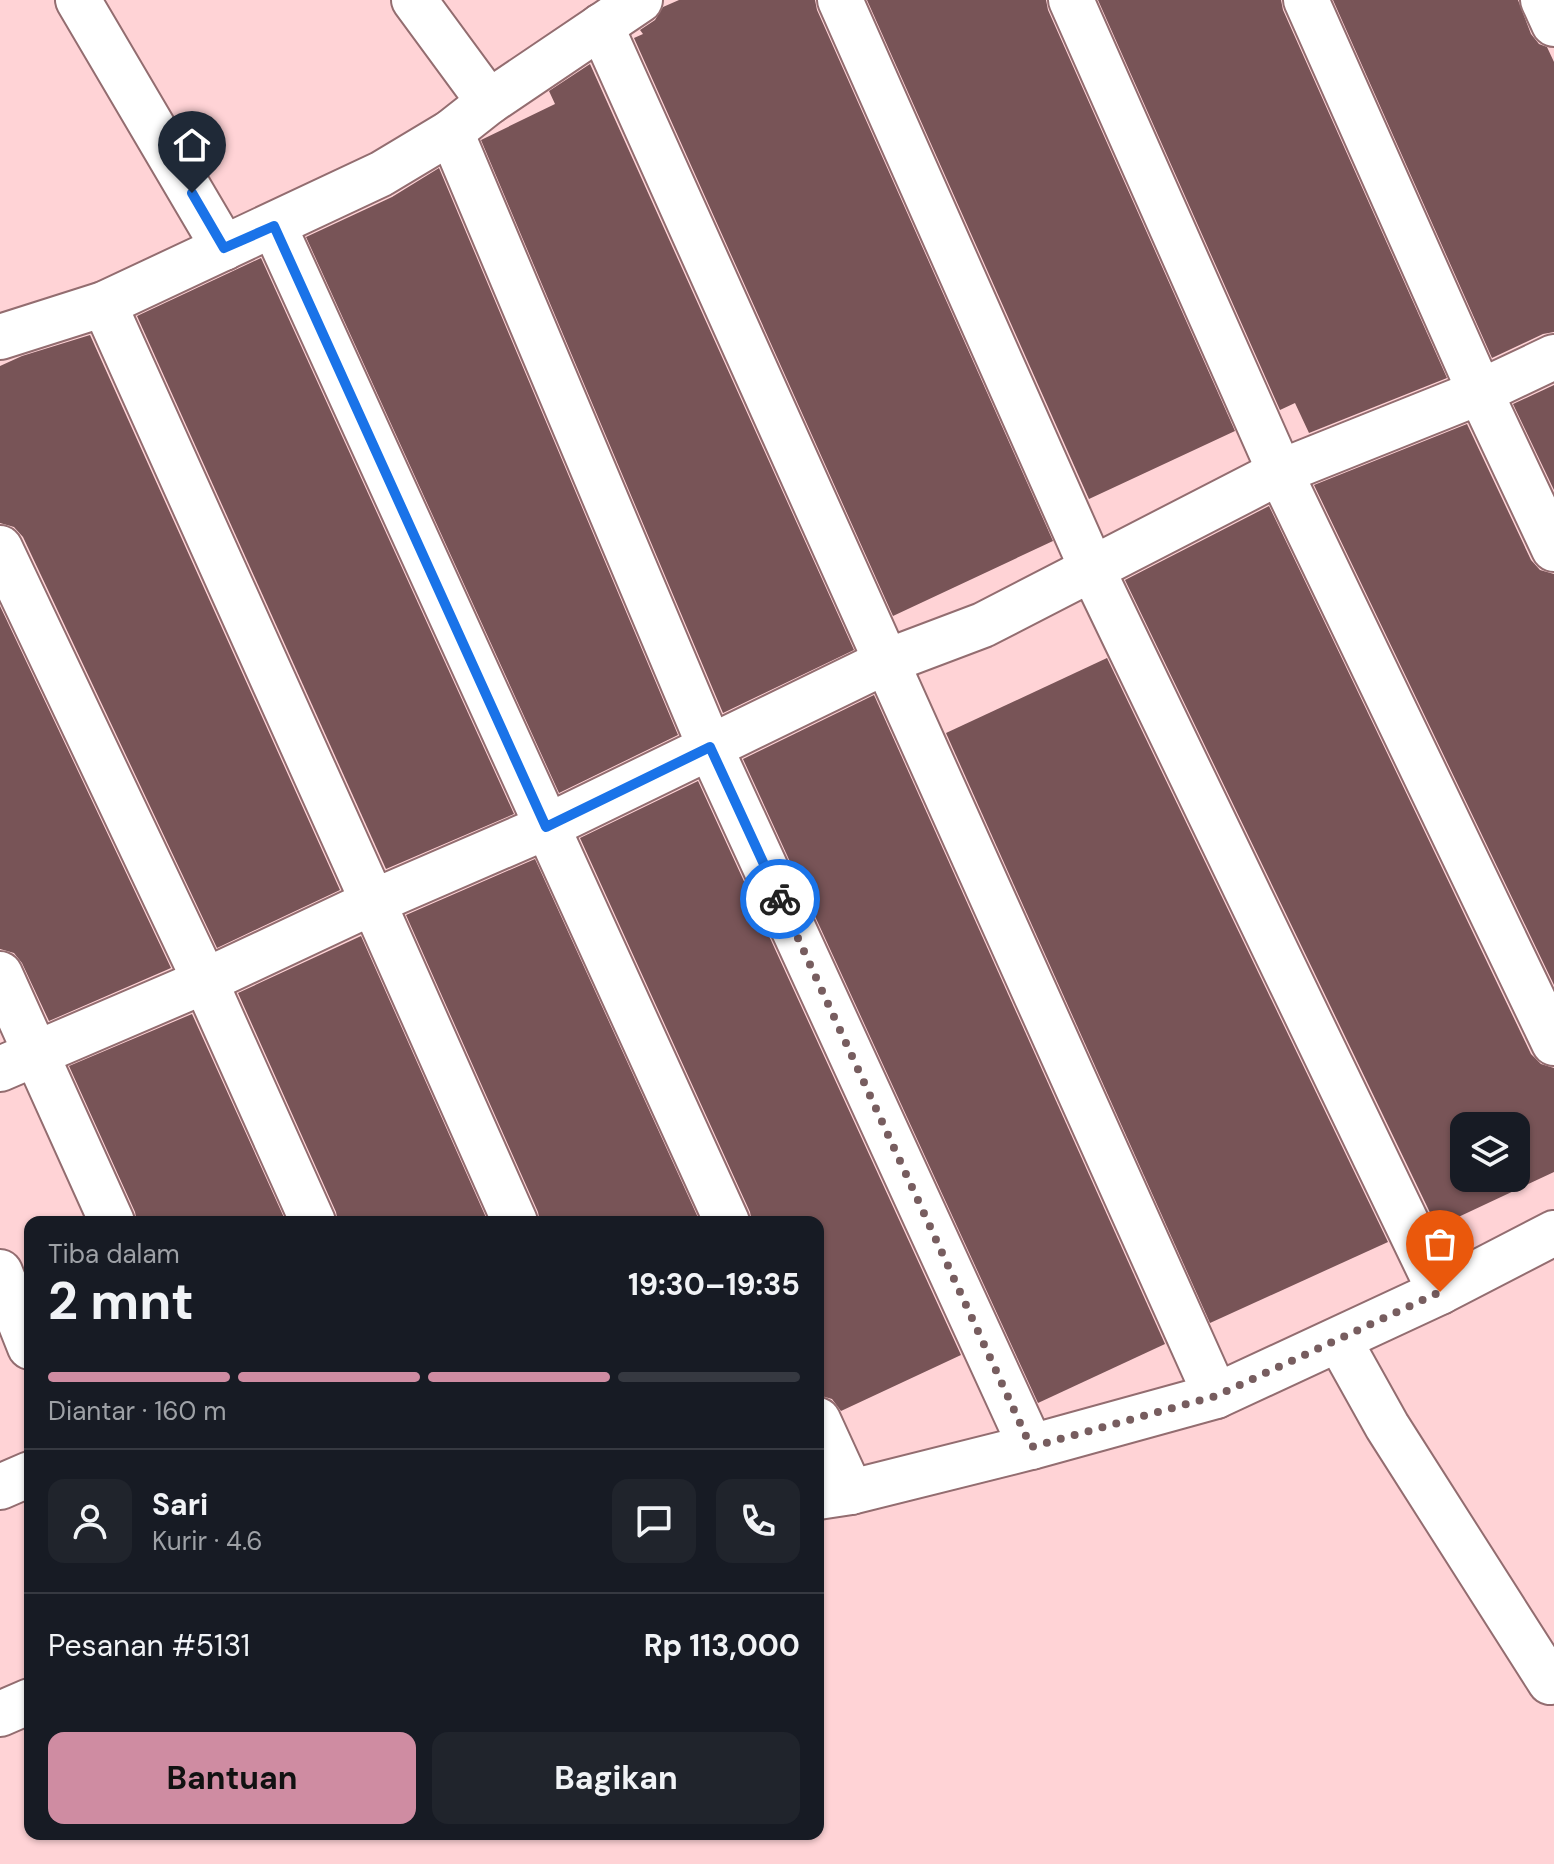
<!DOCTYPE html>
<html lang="id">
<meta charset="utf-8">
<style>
body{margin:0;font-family:"DM Sans",sans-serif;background:#20242c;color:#f1f3f6;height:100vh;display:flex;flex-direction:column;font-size:30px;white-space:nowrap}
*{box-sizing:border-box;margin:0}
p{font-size:26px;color:#9ea1a6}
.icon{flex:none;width:44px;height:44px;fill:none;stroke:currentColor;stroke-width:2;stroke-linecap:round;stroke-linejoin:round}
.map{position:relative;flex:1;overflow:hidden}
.sheet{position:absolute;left:24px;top:1216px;width:800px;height:624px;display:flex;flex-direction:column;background:#171b24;border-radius:16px;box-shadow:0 2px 6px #0004}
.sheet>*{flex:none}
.tools{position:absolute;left:1450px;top:1112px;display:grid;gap:16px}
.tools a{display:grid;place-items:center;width:80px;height:80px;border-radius:16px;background:#171b24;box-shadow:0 2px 6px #0004;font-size:40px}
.pin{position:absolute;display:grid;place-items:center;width:68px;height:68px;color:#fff;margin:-82px -34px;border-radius:50% 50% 50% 0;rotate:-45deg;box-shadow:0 0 8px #0007}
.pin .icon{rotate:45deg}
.courier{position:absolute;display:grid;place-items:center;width:80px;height:80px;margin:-40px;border:6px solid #1a73e8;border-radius:50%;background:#fff;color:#222;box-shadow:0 2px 10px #0007}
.summary em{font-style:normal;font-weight:700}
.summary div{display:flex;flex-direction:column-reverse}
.summary{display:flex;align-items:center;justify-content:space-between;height:136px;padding:0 24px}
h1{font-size:52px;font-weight:700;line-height:60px}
.bar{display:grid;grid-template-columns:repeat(4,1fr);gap:12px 8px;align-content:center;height:96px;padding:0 24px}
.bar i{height:10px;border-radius:6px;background:#363941}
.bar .current{background:#cf8ca2}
.bar p{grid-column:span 4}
.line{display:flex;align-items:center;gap:20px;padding:0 24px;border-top:2px solid #363941}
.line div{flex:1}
.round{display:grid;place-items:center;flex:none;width:84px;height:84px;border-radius:16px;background:#20242c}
.action{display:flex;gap:16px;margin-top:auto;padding:16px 24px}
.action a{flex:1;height:92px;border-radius:16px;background:#cf8ca2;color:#111;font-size:32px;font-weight:700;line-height:92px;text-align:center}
.action a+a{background:#20242c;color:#f1f3f6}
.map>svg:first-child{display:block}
.building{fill:#785457;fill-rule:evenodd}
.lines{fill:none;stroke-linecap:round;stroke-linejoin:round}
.minor-casing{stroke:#936d70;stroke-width:48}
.minor{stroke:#fff;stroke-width:44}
.done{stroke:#775d5f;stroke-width:8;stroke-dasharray:0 14.4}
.route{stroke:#1a73e8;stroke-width:10}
</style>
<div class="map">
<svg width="1554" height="1864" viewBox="0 0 1554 1864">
<rect width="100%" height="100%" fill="#ffd3d6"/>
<g class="building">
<polygon points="679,0 815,0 817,10 1053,541 893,616 634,38 643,34 640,30 655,20 663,7"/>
<polygon points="867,0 1046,0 1048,10 1235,431 1089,499"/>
<polygon points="1098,0 1281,0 1283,10 1447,378 1309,433 1295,403 1280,410"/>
<polygon points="1333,0 1518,0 1531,34 1539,44 1547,47 1554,62 1554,332 1543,334 1492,358"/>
<polygon points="590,64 854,650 723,713 481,140 555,104 549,91"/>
<polygon points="439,168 678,735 559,793 306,237 392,197"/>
<polygon points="261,258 514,814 386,869 137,316"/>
<polygon points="90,335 340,890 217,948 23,537 14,527 0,523 0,366 22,356"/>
<polygon points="1554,385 1554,490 1513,404"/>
<polygon points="1467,424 1531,560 1540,570 1554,574 1554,985 1314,485"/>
<path d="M1269,506l262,548 10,10 13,4v104l-117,55 -312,-647zM1464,1126h52v52h-52z"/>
<polygon points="0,606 171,968 49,1021 22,963 14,953 0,949"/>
<polygon points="1107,658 1388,1242 1210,1323 946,733"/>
<polygon points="874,695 1165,1344 1038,1403 743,759"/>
<polygon points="698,781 961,1355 841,1411 832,1399 818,1395 818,1222 752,1222 750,1212 580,838"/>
<polygon points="535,859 700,1222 540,1222 538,1212 406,915"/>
<polygon points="361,936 488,1222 338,1222 336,1212 238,993"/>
<polygon points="192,1014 286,1222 137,1222 135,1212 69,1066"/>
</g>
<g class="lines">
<defs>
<g id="minor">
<polyline points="78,0 224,248"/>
<polyline points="414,0 489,102"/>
<polyline points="840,0 1093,571 1440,1292"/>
<polyline points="1071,0 1280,472 1554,1043"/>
<polyline points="1306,0 1480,392 1554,549"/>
<polyline points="1543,0 1554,24"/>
<polyline points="601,26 1216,1396"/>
<polyline points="451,132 710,747 1031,1447"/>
<polyline points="274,226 727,1222"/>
<polyline points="104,304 373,902 546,827 885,662 983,625 1280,472 1480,392 1554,357"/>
<polyline points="0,337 104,304 381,174 451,132 489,102 640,0"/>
<polyline points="0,548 205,981 313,1222"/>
<polyline points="0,974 112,1222"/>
<polyline points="0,1069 205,981 373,902 515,1222"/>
<polyline points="0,1272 30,1347"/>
<polyline points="1339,1340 1387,1426 1550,1682"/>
<polyline points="818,1420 851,1492"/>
<polyline points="0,1487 30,1474"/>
<polyline points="818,1497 851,1492 1031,1447 1216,1396 1440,1292 1554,1233"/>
<polyline points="0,1714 30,1701"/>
</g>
</defs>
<use href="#minor" class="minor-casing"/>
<use href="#minor" class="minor"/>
</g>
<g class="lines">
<polyline class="done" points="780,899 1031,1447 1216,1396 1440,1292"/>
<polyline class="route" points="192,193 224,248 274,226 546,827 710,747 780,899"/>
</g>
</svg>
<div class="tools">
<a><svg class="icon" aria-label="layers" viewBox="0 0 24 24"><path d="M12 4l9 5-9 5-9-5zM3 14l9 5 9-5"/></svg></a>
</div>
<div class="pin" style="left:1440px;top:1292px;background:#ea580c"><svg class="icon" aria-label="bag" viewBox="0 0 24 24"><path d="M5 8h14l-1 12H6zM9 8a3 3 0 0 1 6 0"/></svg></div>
<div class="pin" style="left:192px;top:193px;background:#1f2937"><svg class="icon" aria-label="home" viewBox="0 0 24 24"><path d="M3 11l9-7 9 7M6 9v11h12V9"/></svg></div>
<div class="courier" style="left:780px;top:899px"><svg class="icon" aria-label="bike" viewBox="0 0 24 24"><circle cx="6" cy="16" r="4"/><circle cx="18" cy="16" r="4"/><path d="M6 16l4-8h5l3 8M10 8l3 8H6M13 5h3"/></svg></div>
<section class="sheet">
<div class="summary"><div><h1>2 mnt</h1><p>Tiba dalam</p></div><em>19:30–19:35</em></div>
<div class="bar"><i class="current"></i><i class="current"></i><i class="current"></i><i></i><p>Diantar · 160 m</p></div>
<div class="line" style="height:144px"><a class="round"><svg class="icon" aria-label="person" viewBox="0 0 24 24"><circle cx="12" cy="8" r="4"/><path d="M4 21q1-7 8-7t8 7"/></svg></a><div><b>Sari</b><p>Kurir · 4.6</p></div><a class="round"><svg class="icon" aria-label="chat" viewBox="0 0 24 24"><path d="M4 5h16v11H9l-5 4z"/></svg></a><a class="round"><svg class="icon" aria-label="phone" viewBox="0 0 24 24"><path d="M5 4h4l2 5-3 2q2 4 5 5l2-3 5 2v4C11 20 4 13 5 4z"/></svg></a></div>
<div class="line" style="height:104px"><div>Pesanan #5131</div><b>Rp 113,000</b></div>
<div class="action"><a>Bantuan</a><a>Bagikan</a></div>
</section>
</div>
